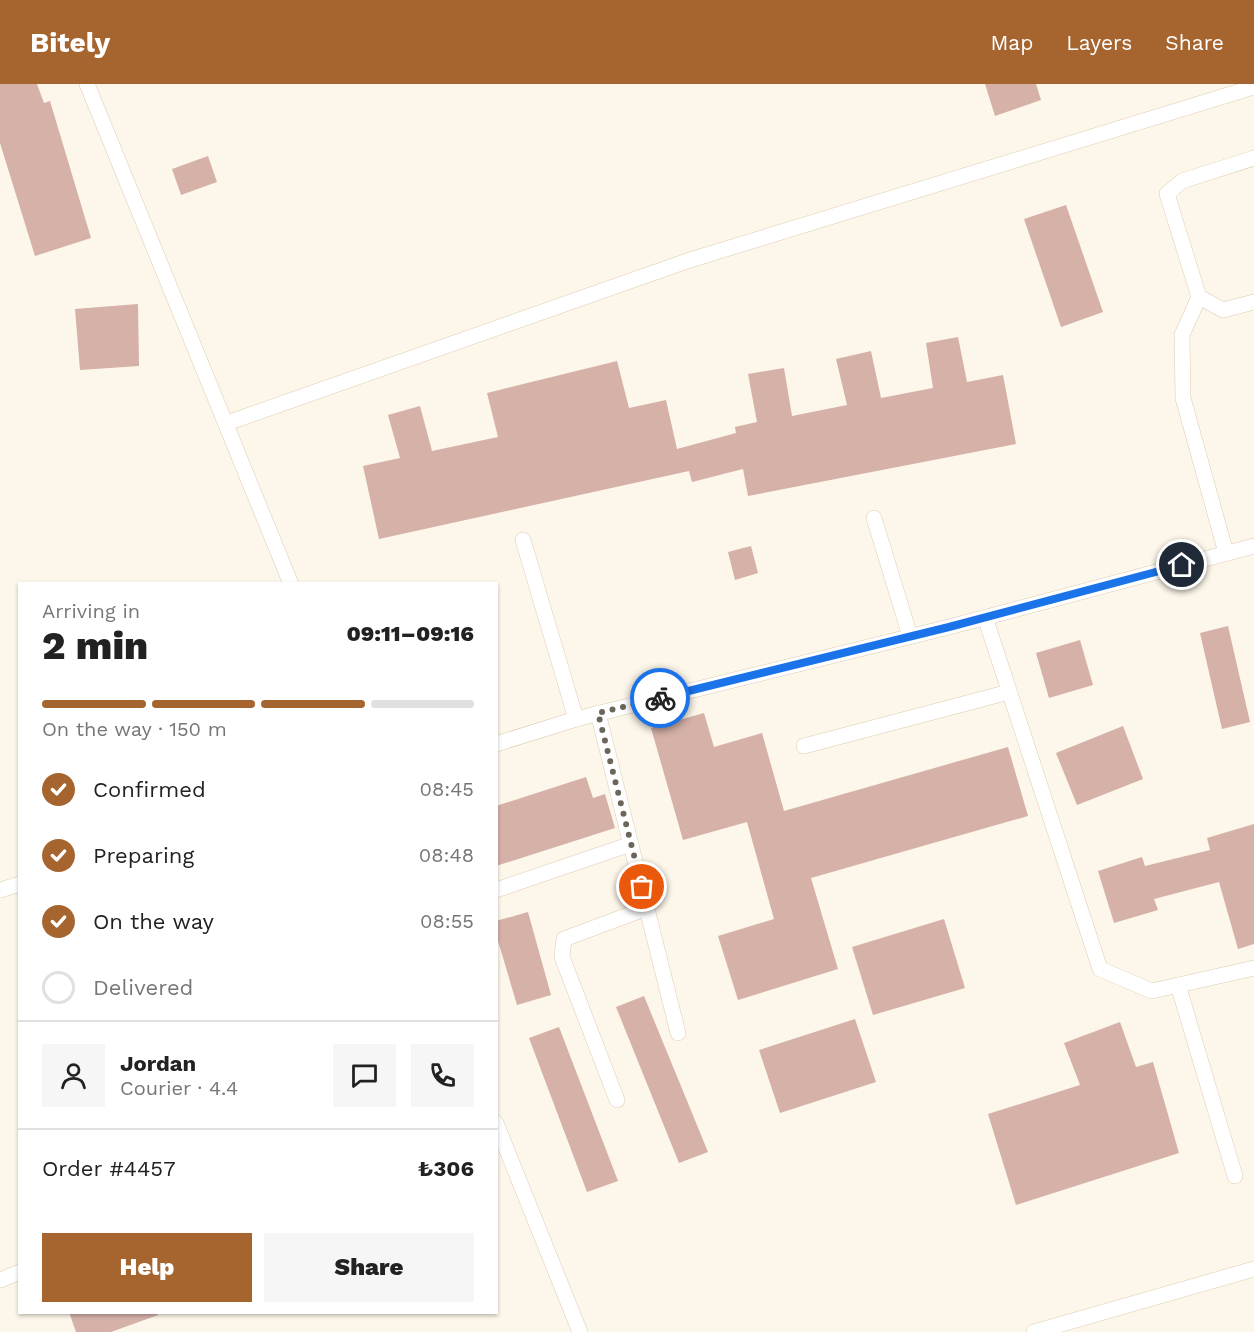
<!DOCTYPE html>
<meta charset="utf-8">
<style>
body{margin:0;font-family:"Work Sans",sans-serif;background:#f6f6f6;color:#222;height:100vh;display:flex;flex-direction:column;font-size:22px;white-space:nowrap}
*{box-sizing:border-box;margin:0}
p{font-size:20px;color:#767676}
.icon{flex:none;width:33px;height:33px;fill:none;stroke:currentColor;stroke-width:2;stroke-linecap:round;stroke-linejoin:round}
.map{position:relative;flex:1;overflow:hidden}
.side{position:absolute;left:18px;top:498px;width:480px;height:732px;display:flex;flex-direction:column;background:#fff;border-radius:0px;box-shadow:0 2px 4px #0004}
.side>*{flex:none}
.pin{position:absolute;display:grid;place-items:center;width:51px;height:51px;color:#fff;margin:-26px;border:3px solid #fff;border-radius:50%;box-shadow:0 2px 6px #0007}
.courier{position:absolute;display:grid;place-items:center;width:60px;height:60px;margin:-30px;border:4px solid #1a73e8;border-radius:50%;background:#fff;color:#222;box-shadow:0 2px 8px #0007}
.head em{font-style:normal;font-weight:800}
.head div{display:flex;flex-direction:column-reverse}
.head{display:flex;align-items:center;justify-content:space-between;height:102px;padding:0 24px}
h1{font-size:39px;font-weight:800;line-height:45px}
.bar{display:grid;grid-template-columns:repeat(4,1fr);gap:9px 6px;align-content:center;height:72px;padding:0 24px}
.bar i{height:8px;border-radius:4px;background:#e0e0e0}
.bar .current{background:#a6642f}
.bar p{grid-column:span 4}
.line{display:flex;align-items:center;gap:15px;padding:0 24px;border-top:2px solid #e0e0e0}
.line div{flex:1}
.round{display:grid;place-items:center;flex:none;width:63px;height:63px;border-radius:0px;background:#f6f6f6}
ol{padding:0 24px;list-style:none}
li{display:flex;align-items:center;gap:18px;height:66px}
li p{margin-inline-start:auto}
li .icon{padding:6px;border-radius:50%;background:#a6642f;color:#fff;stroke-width:4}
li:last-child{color:#767676}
li i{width:33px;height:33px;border:3px solid #e0e0e0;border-radius:50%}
.cta{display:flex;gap:12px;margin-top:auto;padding:12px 24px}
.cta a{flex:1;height:69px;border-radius:0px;background:#a6642f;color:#fff;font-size:24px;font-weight:800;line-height:69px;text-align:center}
.cta a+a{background:#f6f6f6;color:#222}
header{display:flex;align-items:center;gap:36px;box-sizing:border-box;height:84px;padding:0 30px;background:#a6642f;color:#fff}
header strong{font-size:28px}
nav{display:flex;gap:33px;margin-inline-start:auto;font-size:21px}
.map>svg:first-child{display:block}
.building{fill:#d5b1a8}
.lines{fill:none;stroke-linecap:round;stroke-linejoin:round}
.service-casing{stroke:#ddccaf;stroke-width:16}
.service{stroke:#fff;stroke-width:15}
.done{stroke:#6c665a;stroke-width:6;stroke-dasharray:0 10.8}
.route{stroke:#1a73e8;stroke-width:8}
</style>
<header>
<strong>Bitely</strong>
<nav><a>Map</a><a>Layers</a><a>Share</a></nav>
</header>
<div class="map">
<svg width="1254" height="1248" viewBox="0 0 1254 1248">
<rect width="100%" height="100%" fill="#fdf6ea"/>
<g class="building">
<polygon points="0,0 37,0 44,19 50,17 91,154 35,172 0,59"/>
<polygon points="985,0 1036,0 1041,16 995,32"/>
<polygon points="208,72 217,98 181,111 172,85"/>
<polygon points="1066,121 1103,228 1061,243 1024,135"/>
<polygon points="138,220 139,282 80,286 75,225"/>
<polygon points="958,253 967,298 1003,291 1016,360 748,412 743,385 692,398 689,387 379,455 363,382 400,374 388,331 420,322 432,367 498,353 487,309 617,277 629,324 666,316 677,365 736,349 735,343 757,338 748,290 784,284 792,332 847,321 836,275 871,267 881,314 933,304 926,259"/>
<polygon points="751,462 758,489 735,496 728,468"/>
<polygon points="1228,542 1250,638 1222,645 1200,549"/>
<polygon points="1080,556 1093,601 1049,614 1036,569"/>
<polygon points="704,629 714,663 762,649 784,727 1008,663 1028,732 811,794 838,885 738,916 718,852 774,835 747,738 683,756 651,644"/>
<polygon points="1123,642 1143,695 1077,721 1056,669"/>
<polygon points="586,693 593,714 605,710 615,744 496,782 496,722"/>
<polygon points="1254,740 1254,860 1238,865 1219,798 1154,815 1158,826 1114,839 1098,787 1142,773 1145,782 1210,766 1207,754"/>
<polygon points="528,828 551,911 517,921 496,850 496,837"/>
<polygon points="944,835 965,904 873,931 852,863"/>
<polygon points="644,912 708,1068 679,1079 616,923"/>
<polygon points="855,935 876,998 780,1029 759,966"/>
<polygon points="1120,938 1136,983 1153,978 1179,1069 1016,1121 988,1030 1080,1001 1064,959"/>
<polygon points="559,943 618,1097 587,1108 529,954"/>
<polygon points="69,1228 158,1228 158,1231 111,1248 76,1248"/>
</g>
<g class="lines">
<defs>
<g id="service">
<polyline points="87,0 291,500"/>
<polyline points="1254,74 1182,97 1167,110 1199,213 1223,226 1254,218"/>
<polyline points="1199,213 1182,251 1183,314 1226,469"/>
<polyline points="227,339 690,176 1254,3"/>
<polyline points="874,434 910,552"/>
<polyline points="523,456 576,635"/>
<polyline points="985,533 1100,885 1152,907 1254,884"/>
<polyline points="598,629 678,949"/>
<polyline points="496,660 576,635 949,543 1254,462"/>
<polyline points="804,662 1009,608"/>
<polyline points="0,806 20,800"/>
<polyline points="496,806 631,760"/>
<polyline points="1178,901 1235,1092"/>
<polyline points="617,1016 562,873 564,855 647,824"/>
<polyline points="496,1039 580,1248"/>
<polyline points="0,1196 20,1188"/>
<polyline points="1034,1248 1254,1185"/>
</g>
</defs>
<use href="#service" class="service-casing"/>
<use href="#service" class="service"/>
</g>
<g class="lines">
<polyline class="done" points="642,803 598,629 660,614"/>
<polyline class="route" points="660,614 949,543 1182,481"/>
</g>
</svg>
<div class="pin" style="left:642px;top:803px;background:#ea580c"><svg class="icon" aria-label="bag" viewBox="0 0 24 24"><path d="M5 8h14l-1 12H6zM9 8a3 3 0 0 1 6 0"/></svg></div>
<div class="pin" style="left:1182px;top:481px;background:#1f2937"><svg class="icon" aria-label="home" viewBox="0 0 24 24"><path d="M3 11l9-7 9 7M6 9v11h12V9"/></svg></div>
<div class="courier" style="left:660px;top:614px"><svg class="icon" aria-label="bike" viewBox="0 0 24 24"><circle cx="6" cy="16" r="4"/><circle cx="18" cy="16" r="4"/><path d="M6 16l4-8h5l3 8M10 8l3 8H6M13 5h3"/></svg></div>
<section class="side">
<div class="head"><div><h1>2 min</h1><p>Arriving in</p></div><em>09:11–09:16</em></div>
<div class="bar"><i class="current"></i><i class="current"></i><i class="current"></i><i></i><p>On the way · 150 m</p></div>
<ol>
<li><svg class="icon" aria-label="check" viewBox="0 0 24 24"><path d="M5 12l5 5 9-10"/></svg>Confirmed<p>08:45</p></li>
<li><svg class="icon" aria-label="check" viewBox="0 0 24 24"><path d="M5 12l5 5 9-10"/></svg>Preparing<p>08:48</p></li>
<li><svg class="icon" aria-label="check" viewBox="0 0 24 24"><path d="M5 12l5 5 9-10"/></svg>On the way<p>08:55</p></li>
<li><i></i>Delivered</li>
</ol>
<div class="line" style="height:108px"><a class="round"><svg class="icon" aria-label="person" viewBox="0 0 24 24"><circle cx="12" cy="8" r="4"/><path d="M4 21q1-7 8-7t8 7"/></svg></a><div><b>Jordan</b><p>Courier · 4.4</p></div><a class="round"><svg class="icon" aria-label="chat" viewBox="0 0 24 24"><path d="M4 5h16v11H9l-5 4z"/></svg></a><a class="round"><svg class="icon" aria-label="phone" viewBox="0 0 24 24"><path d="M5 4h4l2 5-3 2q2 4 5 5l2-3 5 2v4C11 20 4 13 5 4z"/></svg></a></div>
<div class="line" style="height:78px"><div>Order #4457</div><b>₺306</b></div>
<div class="cta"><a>Help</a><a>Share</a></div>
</section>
</div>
